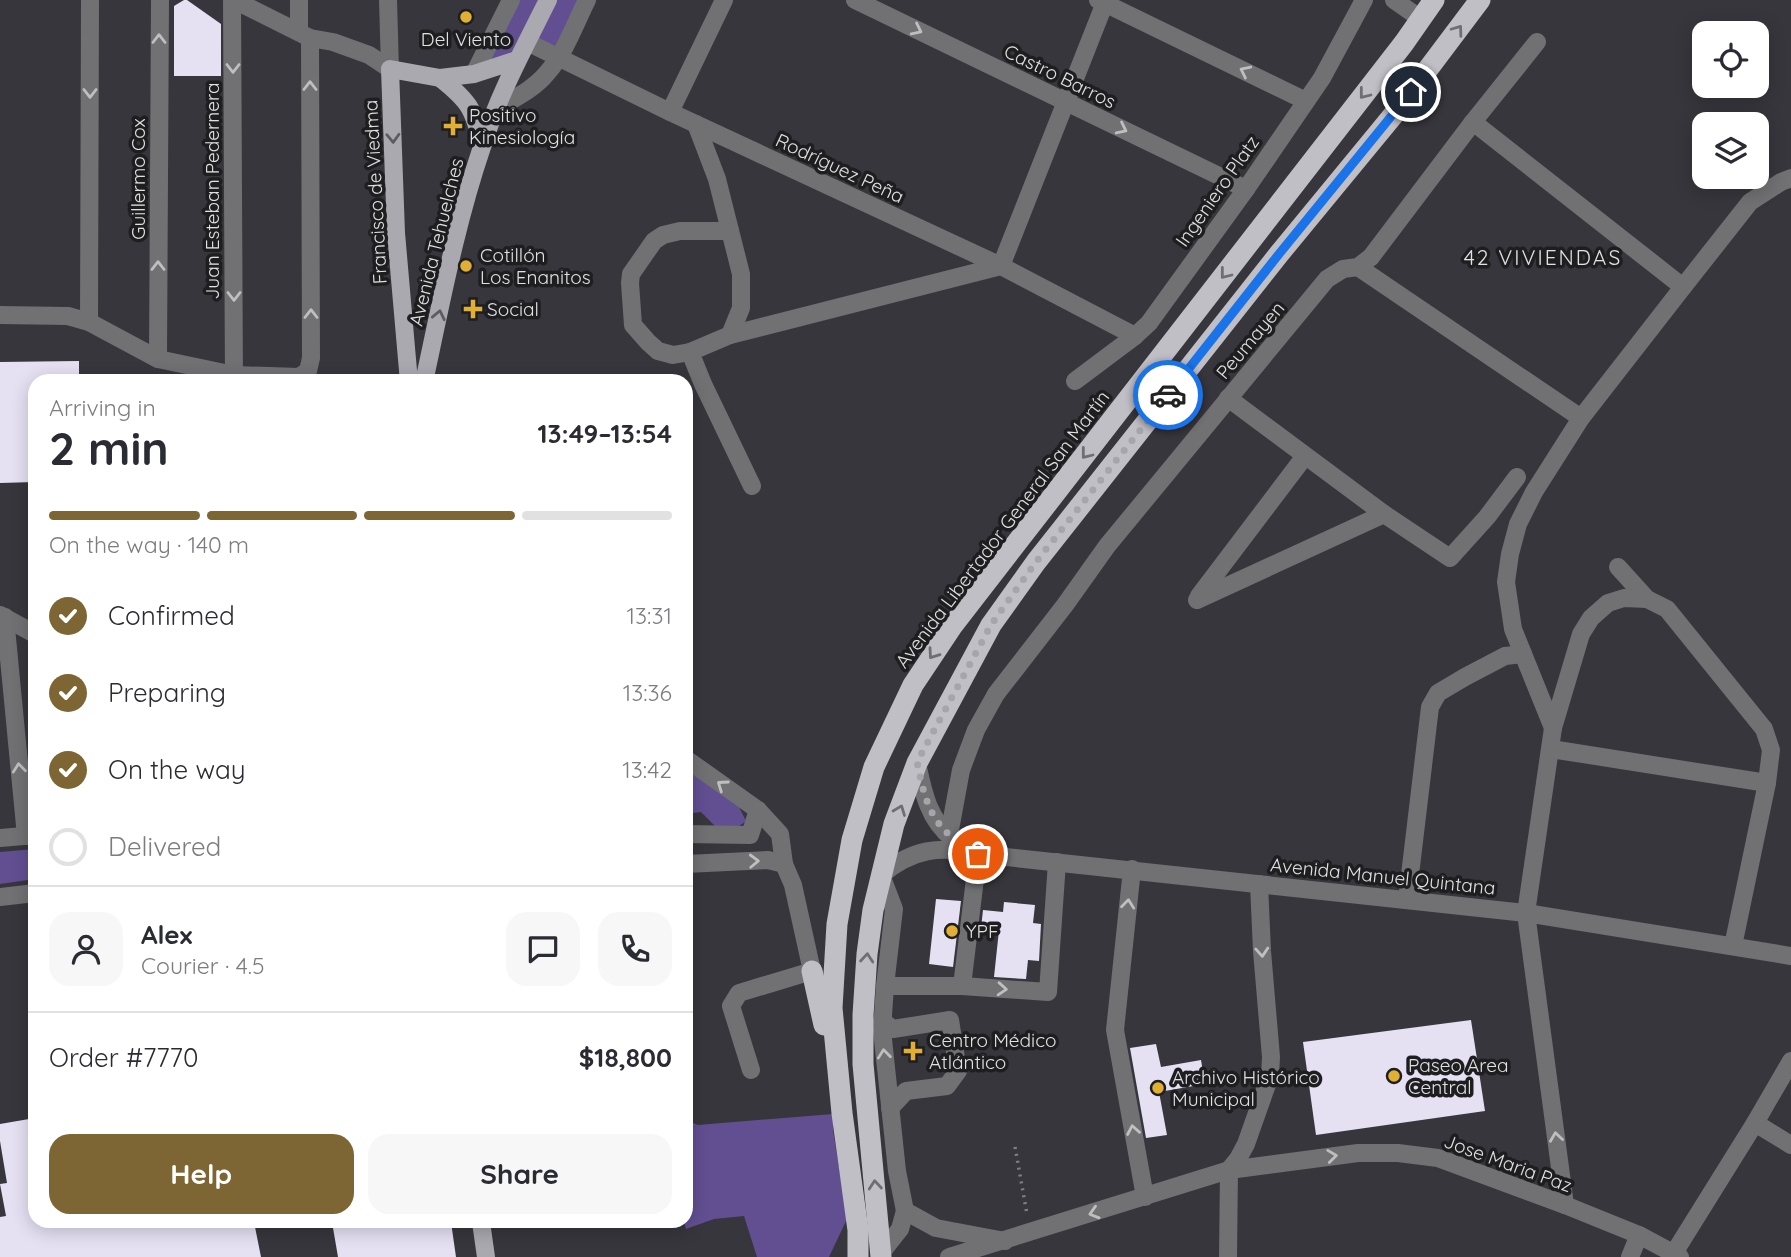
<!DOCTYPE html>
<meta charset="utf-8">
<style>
body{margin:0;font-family:Quicksand,sans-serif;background:#f7f7f7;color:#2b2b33;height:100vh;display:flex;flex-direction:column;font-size:26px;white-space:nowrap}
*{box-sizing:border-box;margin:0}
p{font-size:23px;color:#7c7c81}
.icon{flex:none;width:38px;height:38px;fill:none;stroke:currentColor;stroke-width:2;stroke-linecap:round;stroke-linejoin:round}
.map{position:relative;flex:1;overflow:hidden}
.panel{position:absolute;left:28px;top:374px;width:665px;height:854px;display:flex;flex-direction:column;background:#fff;border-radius:21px;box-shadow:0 4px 18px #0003}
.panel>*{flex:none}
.tools{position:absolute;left:1692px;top:21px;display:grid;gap:14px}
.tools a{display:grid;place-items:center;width:77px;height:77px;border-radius:14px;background:#fff;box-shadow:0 4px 18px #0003;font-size:35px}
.pin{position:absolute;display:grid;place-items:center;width:60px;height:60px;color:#fff;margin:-30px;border:4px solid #fff;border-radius:50%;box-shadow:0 2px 7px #0007}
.courier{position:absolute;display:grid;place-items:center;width:70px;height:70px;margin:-35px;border:5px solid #1a73e8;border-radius:50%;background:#fff;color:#222;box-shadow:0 2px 9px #0007}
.head em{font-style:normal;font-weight:700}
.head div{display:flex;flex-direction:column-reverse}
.head{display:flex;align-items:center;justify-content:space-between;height:119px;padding:0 21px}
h1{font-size:46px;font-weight:700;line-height:52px}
.bar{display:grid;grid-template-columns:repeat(4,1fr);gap:10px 7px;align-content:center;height:84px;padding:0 21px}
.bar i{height:9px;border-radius:5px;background:#e1e1e2}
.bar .on{background:#7d6633}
.bar p{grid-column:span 4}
.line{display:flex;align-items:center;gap:18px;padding:0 21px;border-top:2px solid #e1e1e2}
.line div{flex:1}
.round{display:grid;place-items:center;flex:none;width:74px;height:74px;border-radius:21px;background:#f7f7f7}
ol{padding:0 21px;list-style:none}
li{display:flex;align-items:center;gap:21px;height:77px}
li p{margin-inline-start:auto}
li .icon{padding:7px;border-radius:50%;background:#7d6633;color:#fff;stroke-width:4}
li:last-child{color:#7c7c81}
li i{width:38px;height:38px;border:4px solid #e1e1e2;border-radius:50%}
.primary-button{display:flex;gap:14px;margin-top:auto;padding:14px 21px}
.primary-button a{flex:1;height:80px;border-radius:21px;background:#7d6633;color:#fff;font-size:28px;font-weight:700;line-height:80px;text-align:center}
.primary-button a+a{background:#f7f7f7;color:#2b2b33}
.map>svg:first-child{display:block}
.green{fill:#624f92}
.building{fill:#e5e1f3}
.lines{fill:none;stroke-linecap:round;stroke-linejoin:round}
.path{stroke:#7f7f84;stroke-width:3.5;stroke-dasharray:2 5;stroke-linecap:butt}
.minor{stroke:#717073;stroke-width:18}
.major{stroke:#aaa9af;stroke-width:18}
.highway{stroke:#c0bfc6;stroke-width:21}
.oneway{stroke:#bfbfc2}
.oneway2{stroke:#6f6e74}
.oneway3{stroke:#5d5d61}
.done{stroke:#a6a5a9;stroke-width:7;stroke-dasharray:0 12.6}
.route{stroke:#1a73e8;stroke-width:9}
.poi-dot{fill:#e1af34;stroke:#1e1e21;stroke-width:2.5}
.labels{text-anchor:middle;stroke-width:7;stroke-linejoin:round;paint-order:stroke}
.poi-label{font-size:19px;fill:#e1e1e4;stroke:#1e1e21;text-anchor:start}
.street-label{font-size:19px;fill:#e1e1e4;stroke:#1e1e21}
.neighbourhood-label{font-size:21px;letter-spacing:2px;fill:#e1e1e4;stroke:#1e1e21}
</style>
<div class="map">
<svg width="1791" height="1257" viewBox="0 0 1791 1257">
<rect width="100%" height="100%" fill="#37363c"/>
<g class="green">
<polygon points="511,0 587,0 559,56 527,42 517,60 474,74"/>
<polygon points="691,773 739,807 746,821 734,830 717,828 701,812 686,814 686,783"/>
<polygon points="35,849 35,879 0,884 0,852"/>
<polygon points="833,1114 833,1130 847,1219 829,1257 757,1257 744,1216 714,1219 686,1229 684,1222 686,1222 686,1120 698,1125"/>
</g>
<g class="building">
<polygon points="184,0 187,0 221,24 221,76 174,76 174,6"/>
<polygon points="79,361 79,382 35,382 35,482 0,483 0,362"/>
<polygon points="936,899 961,901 953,967 929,964"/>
<polygon points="1004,902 1035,905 1033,923 1041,924 1039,961 1028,960 1026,979 994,977 999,930 981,928 983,910 1003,912"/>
<polygon points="1471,1020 1485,1111 1316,1135 1303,1042"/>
<polygon points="1156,1044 1161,1067 1201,1060 1205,1084 1159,1092 1167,1135 1146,1138 1130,1048"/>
<polygon points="35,1118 35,1222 254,1222 261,1257 0,1257 0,1217 6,1216 0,1184 7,1183 0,1141 0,1124"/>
<polygon points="332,1222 451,1222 456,1257 338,1257"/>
</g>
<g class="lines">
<polyline class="path" points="1015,1147 1027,1214"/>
<g class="minor">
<polyline points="232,0 234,382"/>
<polyline points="234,0 310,38 333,42 369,55 390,69"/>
<polyline points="388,0 390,69"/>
<polyline points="855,0 1246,189"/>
<polyline points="1098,0 1306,101"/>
<polyline points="1394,0 1421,19"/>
<polyline points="299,32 299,0"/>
<polyline points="527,42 670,112 1001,266 1135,336"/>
<polyline points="474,74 511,0"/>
<path d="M498,108c17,-10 36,-19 49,-35 18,-20 28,-49 40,-73"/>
<polyline points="670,112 724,0"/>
<polyline points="1473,122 1683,287"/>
<polyline points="696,124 717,179 741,274 741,308 730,335"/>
<polyline points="1001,266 1106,0"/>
<polyline points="1358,267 1581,418"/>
<polyline points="0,315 68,316 89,322 158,359 234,375 299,377 308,371 311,358 310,38"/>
<polyline points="89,322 90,0"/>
<polyline points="690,352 673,355 658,351 648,342 633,325 630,283 631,274 654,241 663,235 680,231 730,231"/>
<polyline points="158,359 160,0"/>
<polyline points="1075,381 1135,336 1149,323 1246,189 1322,78 1364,0"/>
<polyline points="1228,398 1384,514 1450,558 1487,517 1517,477"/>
<polyline points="752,486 703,384 690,352 730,335 1001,266"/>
<polyline points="1618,567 1647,599 1667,609 1764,729 1771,750 1767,783 1733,946"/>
<polyline points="1199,596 1305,456"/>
<polyline points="1197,600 1384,514"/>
<polyline points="0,615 35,634"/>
<polyline points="5,617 26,836"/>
<polyline points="1553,728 1513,629 1506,582 1510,554 1518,524 1534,492 1581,418 1683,287 1750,202 1781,182 1791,178"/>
<polyline points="1551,749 1767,783"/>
<polyline points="686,759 758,810 780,834 784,864"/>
<path d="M917,763c6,28 11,56 35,75"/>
<polyline points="686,834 750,835 758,810"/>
<polyline points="949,835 961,770 976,730 996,694 1065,605 1107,546 1327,279 1343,269 1358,267 1371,257 1473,122 1537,42"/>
<polyline points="0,838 35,835"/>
<polyline points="686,864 768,860 784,864 793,885 812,971 739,993 731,1006 751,1070"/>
<polyline points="1132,869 1115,1030 1145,1197"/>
<polyline points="0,897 35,893"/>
<polyline points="1407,900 1430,707 1438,693 1465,677 1505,656 1523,654"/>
<polyline points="885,986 962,986 1048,992 1057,862"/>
<polyline points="962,986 978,854"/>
<polyline points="882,1021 893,1029 950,1020 958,1071 947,1086 906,1091 890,1108"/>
<polyline points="1755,1123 1791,1145"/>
<polyline points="1229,1170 1238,1159 1246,1144 1270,1076 1271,1057 1262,951 1259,884"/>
<polyline points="1565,1205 1526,913 1553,728 1581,634 1591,618 1608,603 1624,598 1647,599"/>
<path d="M1005,1241l-69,-13 -31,-17 -8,-40 -15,-141 3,-44 9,-77 -13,-34c31,-26 59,-30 97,-21l548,59 265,43"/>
<polyline points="881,1253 900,1229 905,1211"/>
<polyline points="1674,1253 1755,1123 1791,1061"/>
<polyline points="949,1257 1229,1170 1358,1153 1398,1153 1438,1158 1565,1205 1639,1235 1680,1257"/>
<polyline points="1228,1257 1229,1170"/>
<polyline points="1630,1257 1639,1235"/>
</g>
<g class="major">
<path d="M440,78c29,23 34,31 42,67"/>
<polyline points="409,382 396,233 390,69 440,78 474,74 517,60"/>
<path d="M424,382c17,-79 32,-159 58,-235 16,-51 42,-99 66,-147"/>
<polyline points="481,1222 486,1257"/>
</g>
<g class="highway">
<polyline points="812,971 824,1025"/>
<polyline points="858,1257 858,1230 842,1113 832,1008 837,924 852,840 874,767 913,685 953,625 1404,43 1434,0"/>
<polyline points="881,1257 863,1064 863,1015 867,954 873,910 894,824 917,763 991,625 1036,562 1279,254 1395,113 1480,0"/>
</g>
</g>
<defs><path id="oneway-chevron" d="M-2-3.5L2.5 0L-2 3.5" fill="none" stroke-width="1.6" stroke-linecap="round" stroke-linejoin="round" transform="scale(1.75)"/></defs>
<g class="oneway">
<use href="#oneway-chevron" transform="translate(917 30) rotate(26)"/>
<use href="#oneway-chevron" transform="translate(159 39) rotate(-90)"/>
<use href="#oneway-chevron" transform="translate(233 68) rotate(90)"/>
<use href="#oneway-chevron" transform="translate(1245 71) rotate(-154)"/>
<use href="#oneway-chevron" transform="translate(310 86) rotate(-90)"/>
<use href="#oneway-chevron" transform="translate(90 93) rotate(90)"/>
<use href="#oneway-chevron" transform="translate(1122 129) rotate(26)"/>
<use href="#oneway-chevron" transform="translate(158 266) rotate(-90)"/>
<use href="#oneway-chevron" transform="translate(234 296) rotate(90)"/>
<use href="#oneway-chevron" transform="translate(311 314) rotate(-90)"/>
<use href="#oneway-chevron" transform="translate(19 768) rotate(-96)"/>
<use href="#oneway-chevron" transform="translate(722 785) rotate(-145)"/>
<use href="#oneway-chevron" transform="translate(754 861) rotate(-2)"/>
<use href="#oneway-chevron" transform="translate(1128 904) rotate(-84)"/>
<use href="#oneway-chevron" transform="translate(1262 952) rotate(86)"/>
<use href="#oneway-chevron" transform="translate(1002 989) rotate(4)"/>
<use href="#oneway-chevron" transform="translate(884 1054) rotate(-96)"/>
<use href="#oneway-chevron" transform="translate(1133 1130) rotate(-100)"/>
<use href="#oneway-chevron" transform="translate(1556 1137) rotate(-98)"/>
<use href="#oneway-chevron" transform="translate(1332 1156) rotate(-7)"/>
<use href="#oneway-chevron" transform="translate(1094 1213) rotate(163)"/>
</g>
<g class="oneway2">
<use href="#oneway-chevron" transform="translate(1458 30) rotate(-54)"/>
<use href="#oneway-chevron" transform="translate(1364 94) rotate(128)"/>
<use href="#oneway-chevron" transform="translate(1225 274) rotate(128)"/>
<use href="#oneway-chevron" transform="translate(1086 454) rotate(128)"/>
<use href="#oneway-chevron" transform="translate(933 654) rotate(125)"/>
<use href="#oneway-chevron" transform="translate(900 810) rotate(-69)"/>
<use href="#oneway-chevron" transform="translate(867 958) rotate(-85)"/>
<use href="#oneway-chevron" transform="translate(875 1185) rotate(-95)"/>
</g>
<g class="oneway3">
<use href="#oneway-chevron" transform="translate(393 138) rotate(88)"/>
<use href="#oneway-chevron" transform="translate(439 315) rotate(-78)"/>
</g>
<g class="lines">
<path class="done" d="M978,854c-10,-3 -15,-7 -23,-14 -27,-22 -31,-45 -38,-78l74,-137 45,-63 132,-167"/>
<polyline class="route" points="1168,395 1279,254 1411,92"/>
</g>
<g class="poi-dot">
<circle cx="466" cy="17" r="7"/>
<path d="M449.5 115.5h7v7h7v7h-7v7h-7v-7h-7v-7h7z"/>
<circle cx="466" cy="266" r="7"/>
<path d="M469.5 298.5h7v7h7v7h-7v7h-7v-7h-7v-7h7z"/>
<circle cx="952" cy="931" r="7"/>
<path d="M909.5 1040.5h7v7h7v7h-7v7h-7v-7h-7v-7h7z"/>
<circle cx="1394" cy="1076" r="7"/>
<circle cx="1158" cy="1088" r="7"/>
</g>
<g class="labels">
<g class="poi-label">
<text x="466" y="46" text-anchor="middle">Del Viento</text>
<text x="469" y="122">Positivo<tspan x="469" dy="22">Kinesiología</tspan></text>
<text x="480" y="262">Cotillón<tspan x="480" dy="22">Los Enanitos</tspan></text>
<text x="487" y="316">Social</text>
<text x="966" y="938">YPF</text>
<text x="929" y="1047">Centro Médico<tspan x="929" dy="22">Atlántico</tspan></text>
<text x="1408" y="1072">Paseo Area<tspan x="1408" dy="22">Central</tspan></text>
<text x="1172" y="1084">Archivo Histórico<tspan x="1172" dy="22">Municipal</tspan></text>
</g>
<g class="street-label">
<text transform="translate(1060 76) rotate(26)" y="7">Castro Barros</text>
<text transform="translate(840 168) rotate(25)" y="7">Rodríguez Peña</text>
<text transform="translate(138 179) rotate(-90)" y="7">Guillermo Cox</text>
<text transform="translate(212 191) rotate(-90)" y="7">Juan Esteban Pedernera</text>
<text transform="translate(1217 191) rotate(-55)" y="7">Ingeniero Platz</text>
<text transform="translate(375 192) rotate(-93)" y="7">Francisco de Viedma</text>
<text transform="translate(436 242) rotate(-76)" y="7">Avenida Tehuelches</text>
<text transform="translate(1250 340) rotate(-50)" y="7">Peumayen</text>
<text transform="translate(1002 529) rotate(-53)" y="7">Avenida Libertador General San Martín</text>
<text transform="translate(1383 876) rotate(6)" y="7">Avenida Manuel Quintana</text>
<text transform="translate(1508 1163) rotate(20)" y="7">Jose Maria Paz</text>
</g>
<g class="neighbourhood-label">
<text x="1543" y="265">42 VIVIENDAS</text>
</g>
</g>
</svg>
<div class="tools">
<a><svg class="icon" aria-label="locate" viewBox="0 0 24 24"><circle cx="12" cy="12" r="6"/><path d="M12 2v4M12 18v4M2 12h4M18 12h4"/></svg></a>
<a><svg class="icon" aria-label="layers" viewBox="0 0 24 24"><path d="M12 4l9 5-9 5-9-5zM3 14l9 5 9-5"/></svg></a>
</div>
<div class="pin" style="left:978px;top:854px;background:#ea580c"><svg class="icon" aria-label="bag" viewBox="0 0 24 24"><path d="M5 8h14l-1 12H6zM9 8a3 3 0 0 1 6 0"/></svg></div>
<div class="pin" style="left:1411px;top:92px;background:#1f2937"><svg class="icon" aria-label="home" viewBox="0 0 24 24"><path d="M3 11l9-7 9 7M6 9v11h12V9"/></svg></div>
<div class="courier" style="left:1168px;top:395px"><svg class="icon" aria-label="car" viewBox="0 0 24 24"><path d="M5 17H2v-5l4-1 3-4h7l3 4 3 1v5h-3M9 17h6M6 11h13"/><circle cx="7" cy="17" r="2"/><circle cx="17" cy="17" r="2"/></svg></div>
<section class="panel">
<div class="head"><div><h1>2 min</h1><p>Arriving in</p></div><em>13:49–13:54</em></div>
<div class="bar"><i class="on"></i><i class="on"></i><i class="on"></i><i></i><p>On the way · 140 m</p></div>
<ol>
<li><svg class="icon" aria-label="check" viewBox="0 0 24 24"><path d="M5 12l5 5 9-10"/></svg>Confirmed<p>13:31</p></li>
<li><svg class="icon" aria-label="check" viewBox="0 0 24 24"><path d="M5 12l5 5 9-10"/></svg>Preparing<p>13:36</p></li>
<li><svg class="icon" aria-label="check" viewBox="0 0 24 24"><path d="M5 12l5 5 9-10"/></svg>On the way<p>13:42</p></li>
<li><i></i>Delivered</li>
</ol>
<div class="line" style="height:126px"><a class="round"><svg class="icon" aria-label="person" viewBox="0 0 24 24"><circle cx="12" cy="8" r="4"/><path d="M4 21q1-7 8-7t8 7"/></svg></a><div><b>Alex</b><p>Courier · 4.5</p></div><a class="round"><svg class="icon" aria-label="chat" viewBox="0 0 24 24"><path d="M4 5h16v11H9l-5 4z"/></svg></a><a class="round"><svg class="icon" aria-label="phone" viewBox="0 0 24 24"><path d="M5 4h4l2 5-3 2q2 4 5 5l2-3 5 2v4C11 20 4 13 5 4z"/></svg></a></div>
<div class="line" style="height:91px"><div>Order #7770</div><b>$18,800</b></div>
<div class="primary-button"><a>Help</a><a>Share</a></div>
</section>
</div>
